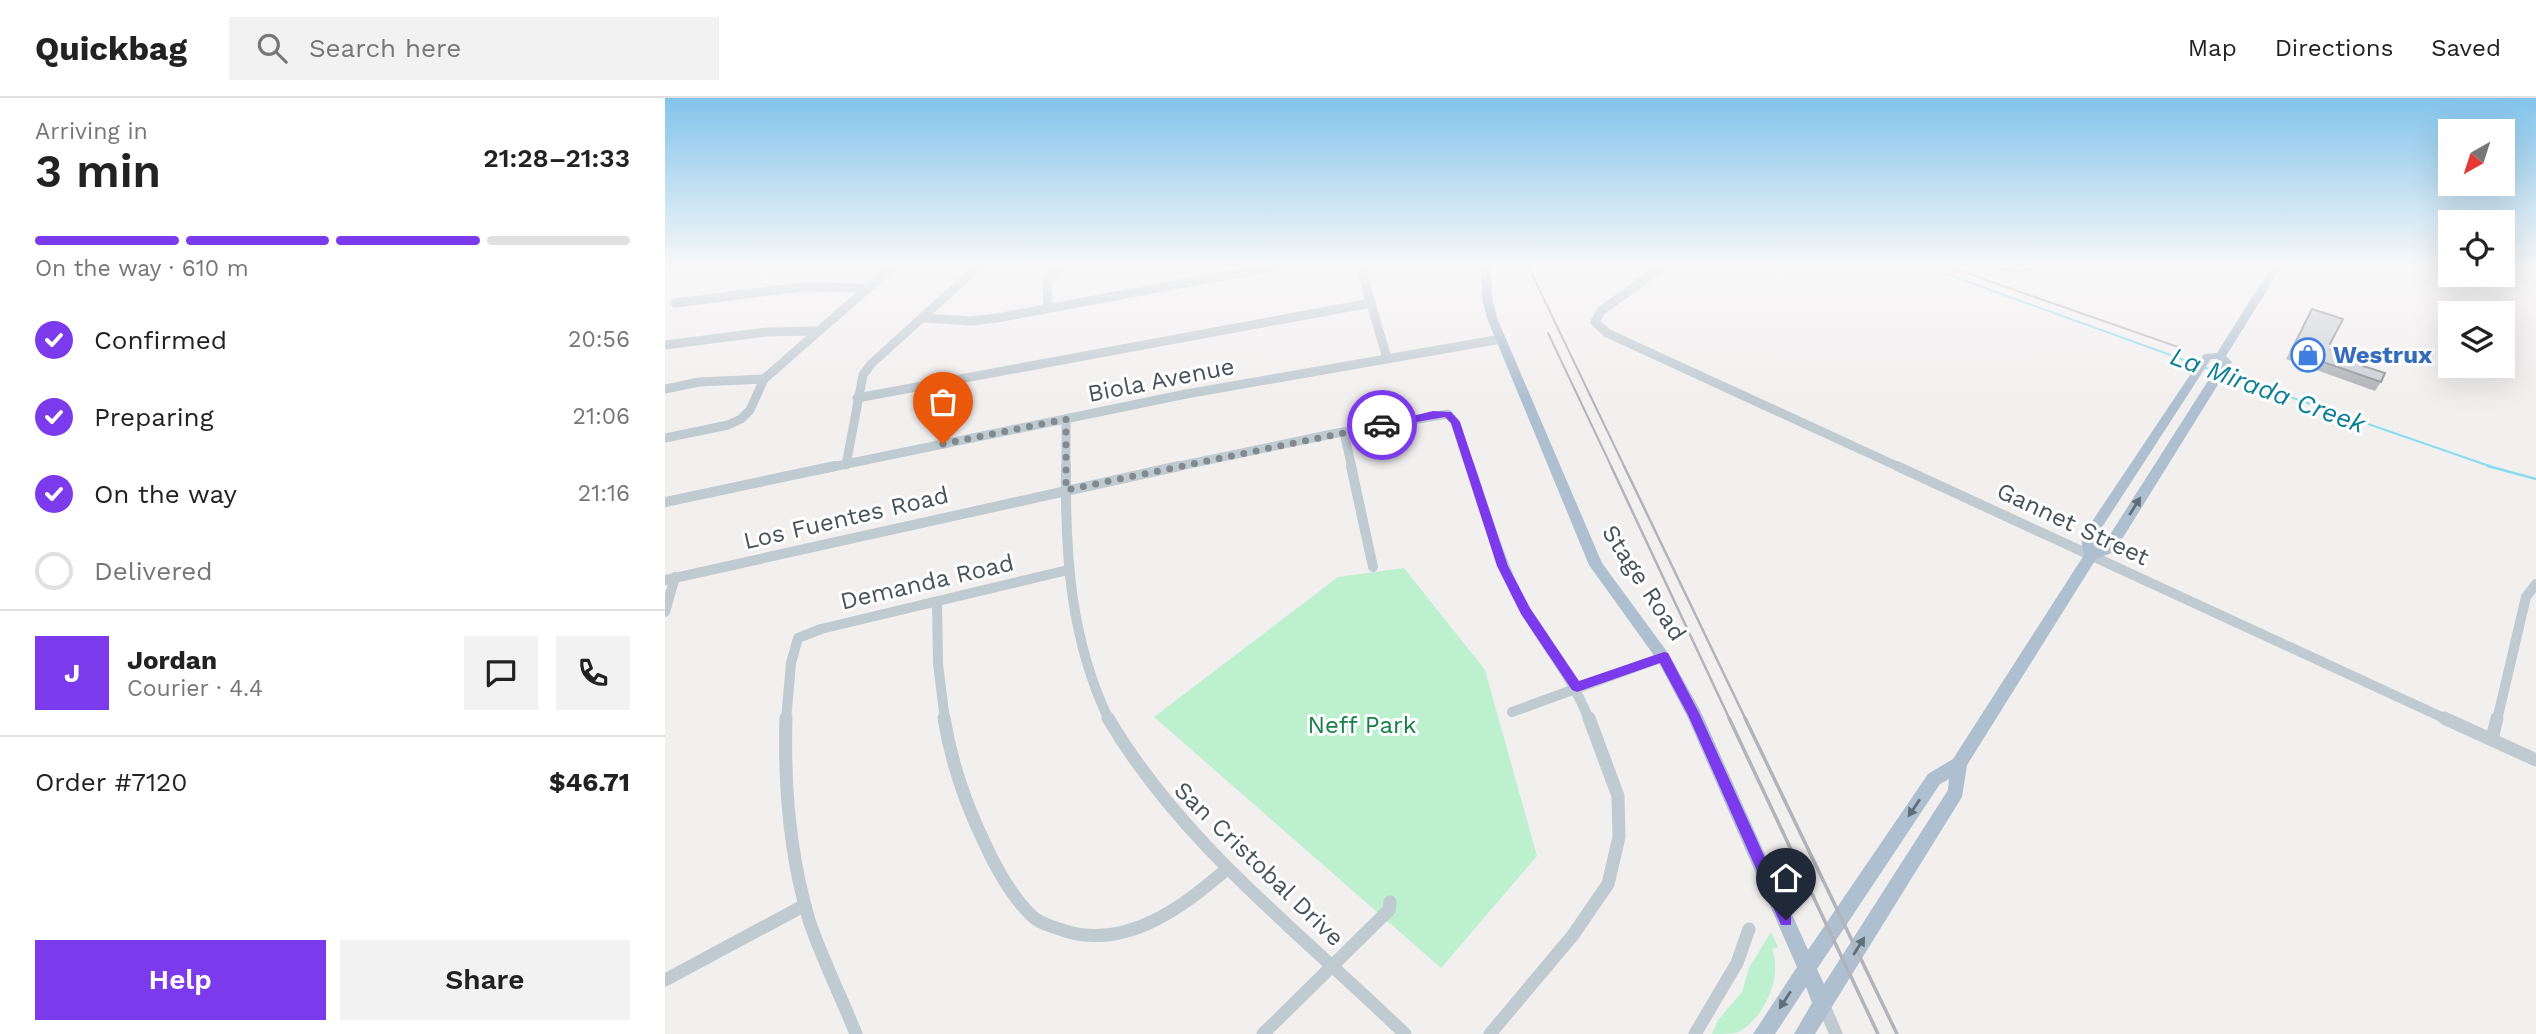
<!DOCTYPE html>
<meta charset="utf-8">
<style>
body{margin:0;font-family:"Work Sans",sans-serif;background:#f2f2f2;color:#222;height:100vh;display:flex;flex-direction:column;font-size:26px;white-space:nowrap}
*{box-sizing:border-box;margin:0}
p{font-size:23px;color:#767676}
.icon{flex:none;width:38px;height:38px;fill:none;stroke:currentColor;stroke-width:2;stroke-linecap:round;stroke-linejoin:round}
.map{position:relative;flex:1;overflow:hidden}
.drawer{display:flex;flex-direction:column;background:#fff;width:665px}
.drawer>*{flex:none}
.needle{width:46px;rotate:219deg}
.tools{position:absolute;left:1773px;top:21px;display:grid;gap:14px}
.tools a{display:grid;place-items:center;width:77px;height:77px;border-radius:0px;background:#fff;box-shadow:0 7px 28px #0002;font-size:35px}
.pin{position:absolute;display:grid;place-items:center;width:60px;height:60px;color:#fff;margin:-72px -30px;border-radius:50% 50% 50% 0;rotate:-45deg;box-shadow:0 0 7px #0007}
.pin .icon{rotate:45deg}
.courier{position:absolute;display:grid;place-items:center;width:70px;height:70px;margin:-35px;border:5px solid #7c3aed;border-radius:50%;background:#fff;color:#222;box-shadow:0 2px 9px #0007}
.summary em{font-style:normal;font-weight:600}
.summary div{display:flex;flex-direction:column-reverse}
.summary{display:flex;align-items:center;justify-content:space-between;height:119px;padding:0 35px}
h1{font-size:46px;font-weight:600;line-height:52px}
.bar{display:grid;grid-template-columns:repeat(4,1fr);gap:10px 7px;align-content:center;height:84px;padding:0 35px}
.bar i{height:9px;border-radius:5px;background:#e0e0e0}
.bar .on{background:#7c3aed}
.bar p{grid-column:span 4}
.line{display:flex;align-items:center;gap:18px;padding:0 35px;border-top:2px solid #e0e0e0}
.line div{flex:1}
.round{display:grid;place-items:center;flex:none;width:74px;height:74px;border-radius:0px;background:#f2f2f2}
ol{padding:0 35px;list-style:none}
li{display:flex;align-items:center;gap:21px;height:77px}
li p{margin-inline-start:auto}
li .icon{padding:7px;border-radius:50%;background:#7c3aed;color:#fff;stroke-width:4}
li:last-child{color:#767676}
li i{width:38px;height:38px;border:4px solid #e0e0e0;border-radius:50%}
.action{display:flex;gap:14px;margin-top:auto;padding:14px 35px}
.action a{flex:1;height:80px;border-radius:0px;background:#7c3aed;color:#fff;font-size:28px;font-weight:600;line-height:80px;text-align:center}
.action a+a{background:#f2f2f2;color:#222}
header{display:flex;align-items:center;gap:42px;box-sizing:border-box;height:98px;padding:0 35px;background:#fff;border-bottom:2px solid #e0e0e0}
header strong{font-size:33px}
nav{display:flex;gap:38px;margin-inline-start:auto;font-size:24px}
.search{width:490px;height:63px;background:#f2f2f2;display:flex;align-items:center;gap:18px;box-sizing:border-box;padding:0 24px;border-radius:0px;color:#767676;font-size:26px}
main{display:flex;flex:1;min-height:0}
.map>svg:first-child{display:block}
.green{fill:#bcf0cf}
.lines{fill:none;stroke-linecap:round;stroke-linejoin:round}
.stream-far1{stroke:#88dcef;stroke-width:2}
.stream{stroke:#88dcef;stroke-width:2.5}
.minor-far2{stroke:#bfcad1;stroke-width:9}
.minor-far1{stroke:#bfcad1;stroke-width:10}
.minor{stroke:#bfcad1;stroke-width:13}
.major{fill:#aebfcf;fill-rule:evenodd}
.rail-far2{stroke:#b1b4ba;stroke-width:2}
.rail-far1{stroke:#b1b4ba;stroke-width:2.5}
.rail{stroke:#b1b4ba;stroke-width:3.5}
.wall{fill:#afb1b6}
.building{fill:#cbced4;stroke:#8e9094;stroke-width:2}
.oneway{fill:#606e7a}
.route{fill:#7c3aed}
.done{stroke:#828a90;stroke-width:7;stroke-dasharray:0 12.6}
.labels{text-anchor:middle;stroke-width:6;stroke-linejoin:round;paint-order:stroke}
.shop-label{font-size:24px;font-weight:bold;fill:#366cbe;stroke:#fff;text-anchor:start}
.street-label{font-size:24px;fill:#46535d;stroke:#fff}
.park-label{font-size:24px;fill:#148147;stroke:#fff}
.water-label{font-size:26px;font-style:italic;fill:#097e97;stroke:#fff}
</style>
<header>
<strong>Quickbag</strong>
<div class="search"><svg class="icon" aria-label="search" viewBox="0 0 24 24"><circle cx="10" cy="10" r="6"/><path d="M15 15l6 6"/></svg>Search here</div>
<nav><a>Map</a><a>Directions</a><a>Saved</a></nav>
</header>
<main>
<section class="drawer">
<div class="summary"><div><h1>3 min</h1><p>Arriving in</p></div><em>21:28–21:33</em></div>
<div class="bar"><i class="on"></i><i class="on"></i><i class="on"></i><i></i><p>On the way · 610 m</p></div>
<ol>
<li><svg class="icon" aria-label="check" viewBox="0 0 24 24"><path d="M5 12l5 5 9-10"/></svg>Confirmed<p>20:56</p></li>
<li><svg class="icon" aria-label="check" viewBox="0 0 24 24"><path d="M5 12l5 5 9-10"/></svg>Preparing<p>21:06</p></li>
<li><svg class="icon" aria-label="check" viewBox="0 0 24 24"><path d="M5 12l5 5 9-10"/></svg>On the way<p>21:16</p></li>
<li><i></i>Delivered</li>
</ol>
<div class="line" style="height:126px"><b class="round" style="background:#7c3aed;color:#fff">J</b><div><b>Jordan</b><p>Courier · 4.4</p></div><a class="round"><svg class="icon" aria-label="chat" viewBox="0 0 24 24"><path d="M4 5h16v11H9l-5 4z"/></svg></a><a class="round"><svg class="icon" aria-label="phone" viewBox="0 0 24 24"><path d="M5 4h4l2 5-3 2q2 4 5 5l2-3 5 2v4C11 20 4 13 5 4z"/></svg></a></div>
<div class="line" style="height:91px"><div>Order #7120</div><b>$46.71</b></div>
<div class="action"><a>Help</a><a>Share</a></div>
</section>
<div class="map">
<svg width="1871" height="936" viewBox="0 0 1871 936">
<rect width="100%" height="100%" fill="#f2efef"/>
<g class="green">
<polygon points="739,470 820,572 872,758 776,870 489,619 673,479"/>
<path d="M1106,834l7,15 -6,2c11,27 -7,68 -33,83 -6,2 -19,2 -27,2l6,-14 24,-28 7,-24z"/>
</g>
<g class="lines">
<g class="stream-far1">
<polyline points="1259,168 1533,267"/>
<polyline points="1539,269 1552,274"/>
<polyline points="1559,276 1830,370"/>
</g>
<polyline class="stream" points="1823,368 1871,381"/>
<g class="minor-far2">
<polyline points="695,168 722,260"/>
<polyline points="998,168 936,213 930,224 942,235 1236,370"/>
<polyline points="10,205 137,189 202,190"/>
<polyline points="383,210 382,184 395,168"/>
<polyline points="259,220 306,223 332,220 612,168"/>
<polyline points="0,247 101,234 150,233"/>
<polyline points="0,291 34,284 99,281"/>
<polyline points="192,300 706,205"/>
<polyline points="679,335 687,370"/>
<polyline points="0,340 63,327 76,321 85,312 99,281 228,168"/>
<polyline points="181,367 198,277 206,266 314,168"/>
<polyline points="162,370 521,296 836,241"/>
<polyline points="401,370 401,321"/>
<polyline points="505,370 667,336 783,316 790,324 805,370"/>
</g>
<g class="minor-far1">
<path d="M401,368c-1,88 4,173 43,254"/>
<polyline points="686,368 708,469"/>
<path d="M805,368c16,48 30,97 54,142 22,40 48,67 65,112"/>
<polyline points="1232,368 1783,622"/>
<polyline points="0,404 170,368"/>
<polyline points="0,482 514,368"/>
<polyline points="272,504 273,566 280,622"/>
<polyline points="0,514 10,479"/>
<polyline points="847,614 998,559"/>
<polyline points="121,622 126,565 133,540 156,531 403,472"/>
<polyline points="1832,622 1861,499 1871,486"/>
</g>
<g class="minor">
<path d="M121,620c-2,66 4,138 23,202 13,39 32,76 47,114"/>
<path d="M279,620c7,43 22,87 41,126 12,26 26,52 47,72 8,8 22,11 33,15 62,19 117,-24 162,-62"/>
<path d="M443,620c74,126 193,215 297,316"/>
<polyline points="1779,620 1871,662"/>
<polyline points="1827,641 1832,620"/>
<polyline points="0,882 140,807"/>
<polyline points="1158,906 1171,936"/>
<polyline points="598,936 724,812 725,804"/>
<polyline points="825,936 908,837 943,786 954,739 953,698 924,620"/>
<polyline points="1030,936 1072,865 1084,831"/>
</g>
<path class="major" d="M816,168h10l1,32 5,20 105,245 66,90 32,57 108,240 120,-176 25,-15 131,-204 -3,-17 2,-3 121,-181 13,-1 55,-87h10l-56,90 6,6 -118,190 -18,7 -129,206 -5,32 -147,237h-21l18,-31 -6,-16 -31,47h-22l44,-67 -110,-251 -29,-55 -69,-96 -102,-247 -5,-20zM1546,261h6l3,3 -116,182 -7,3 -2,-9zM1284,681l-1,11 -124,194 -7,-15 123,-185z"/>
<g class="rail-far2">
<polyline points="863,168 960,370"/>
<polyline points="1281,168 1516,250"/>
<polyline points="1303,168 1355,173 1390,168"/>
<polyline points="883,235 947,370"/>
</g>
<g class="rail-far1">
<polyline points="946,368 1065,622"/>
<polyline points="959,368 1081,622"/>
</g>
<g class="rail">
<polyline points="1064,620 1213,936"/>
<polyline points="1080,620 1232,936"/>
</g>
</g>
<polygon class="wall" points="1647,211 1665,246 1666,252 1698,268 1716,284 1710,293 1621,261"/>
<polygon class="building" points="1647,211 1678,221 1665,246 1668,248 1666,252 1700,264 1698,268 1720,275 1716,284 1626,253"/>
<defs><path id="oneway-solid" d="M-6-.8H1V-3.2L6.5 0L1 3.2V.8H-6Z" transform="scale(1.75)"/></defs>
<g class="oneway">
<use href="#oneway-solid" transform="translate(1470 408) rotate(-58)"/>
<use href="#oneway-solid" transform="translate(1249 710) rotate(124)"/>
<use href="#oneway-solid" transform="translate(1194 848) rotate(-58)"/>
<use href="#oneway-solid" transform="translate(1120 902) rotate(123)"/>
</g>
<linearGradient id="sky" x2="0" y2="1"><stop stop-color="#81c4eb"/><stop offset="0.56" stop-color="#f9f8f8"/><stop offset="1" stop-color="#f9f8f8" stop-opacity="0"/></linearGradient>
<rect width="1871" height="300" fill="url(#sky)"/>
<polygon class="route" points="768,313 786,314 795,324 843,468 865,510 914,583 999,554 1003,555 1035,617 1126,817 1126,827 1116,827 1023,617 995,565 912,594 907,592 856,516 832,468 786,325 780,319 717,330 712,327"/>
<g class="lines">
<polyline class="done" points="278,346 401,321 401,392 717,327"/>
</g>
<defs>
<symbol id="shop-ring" viewBox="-11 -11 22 22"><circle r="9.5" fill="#fff" stroke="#3f7fe0" stroke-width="1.5"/><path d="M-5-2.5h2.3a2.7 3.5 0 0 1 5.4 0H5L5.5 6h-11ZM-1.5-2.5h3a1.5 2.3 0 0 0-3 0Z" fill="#3f7fe0"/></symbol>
</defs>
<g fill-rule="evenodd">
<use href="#shop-ring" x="1624" y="238" width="38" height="38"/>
</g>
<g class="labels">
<g class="shop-label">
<text x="1668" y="265">Westrux</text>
</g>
<g class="street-label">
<text transform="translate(496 282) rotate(-11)" y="8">Biola Avenue</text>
<text transform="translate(181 420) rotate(-13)" y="8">Los Fuentes Road</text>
<text transform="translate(1408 426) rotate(25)" y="8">Gannet Street</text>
<text transform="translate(262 484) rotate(-13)" y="8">Demanda Road</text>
<text transform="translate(979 485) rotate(57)" y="8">Stage Road</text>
<text transform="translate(594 766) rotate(44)" y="8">San Cristobal Drive</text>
</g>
<g class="park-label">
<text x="697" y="635">Neff Park</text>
</g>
<g class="water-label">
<text transform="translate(1603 292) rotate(20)" y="9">La Mirada Creek</text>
</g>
</g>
</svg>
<div class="tools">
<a><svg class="needle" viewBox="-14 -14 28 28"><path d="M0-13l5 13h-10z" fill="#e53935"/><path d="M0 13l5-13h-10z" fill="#767676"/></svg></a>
<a><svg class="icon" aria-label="locate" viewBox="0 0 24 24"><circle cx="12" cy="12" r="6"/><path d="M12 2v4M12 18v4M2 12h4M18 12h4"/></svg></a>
<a><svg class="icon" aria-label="layers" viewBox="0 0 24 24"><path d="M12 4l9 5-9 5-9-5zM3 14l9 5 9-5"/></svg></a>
</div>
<div class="pin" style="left:278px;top:346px;background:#ea580c"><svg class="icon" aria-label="bag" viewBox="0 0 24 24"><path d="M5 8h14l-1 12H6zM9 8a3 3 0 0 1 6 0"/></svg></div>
<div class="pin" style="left:1121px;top:822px;background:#1f2937"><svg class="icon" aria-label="home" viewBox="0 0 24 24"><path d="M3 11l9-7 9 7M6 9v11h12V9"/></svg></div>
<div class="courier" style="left:717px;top:327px"><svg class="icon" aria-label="car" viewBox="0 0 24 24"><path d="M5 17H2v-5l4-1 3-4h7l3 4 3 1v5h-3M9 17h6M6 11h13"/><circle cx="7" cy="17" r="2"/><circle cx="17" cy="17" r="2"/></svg></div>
</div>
</main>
